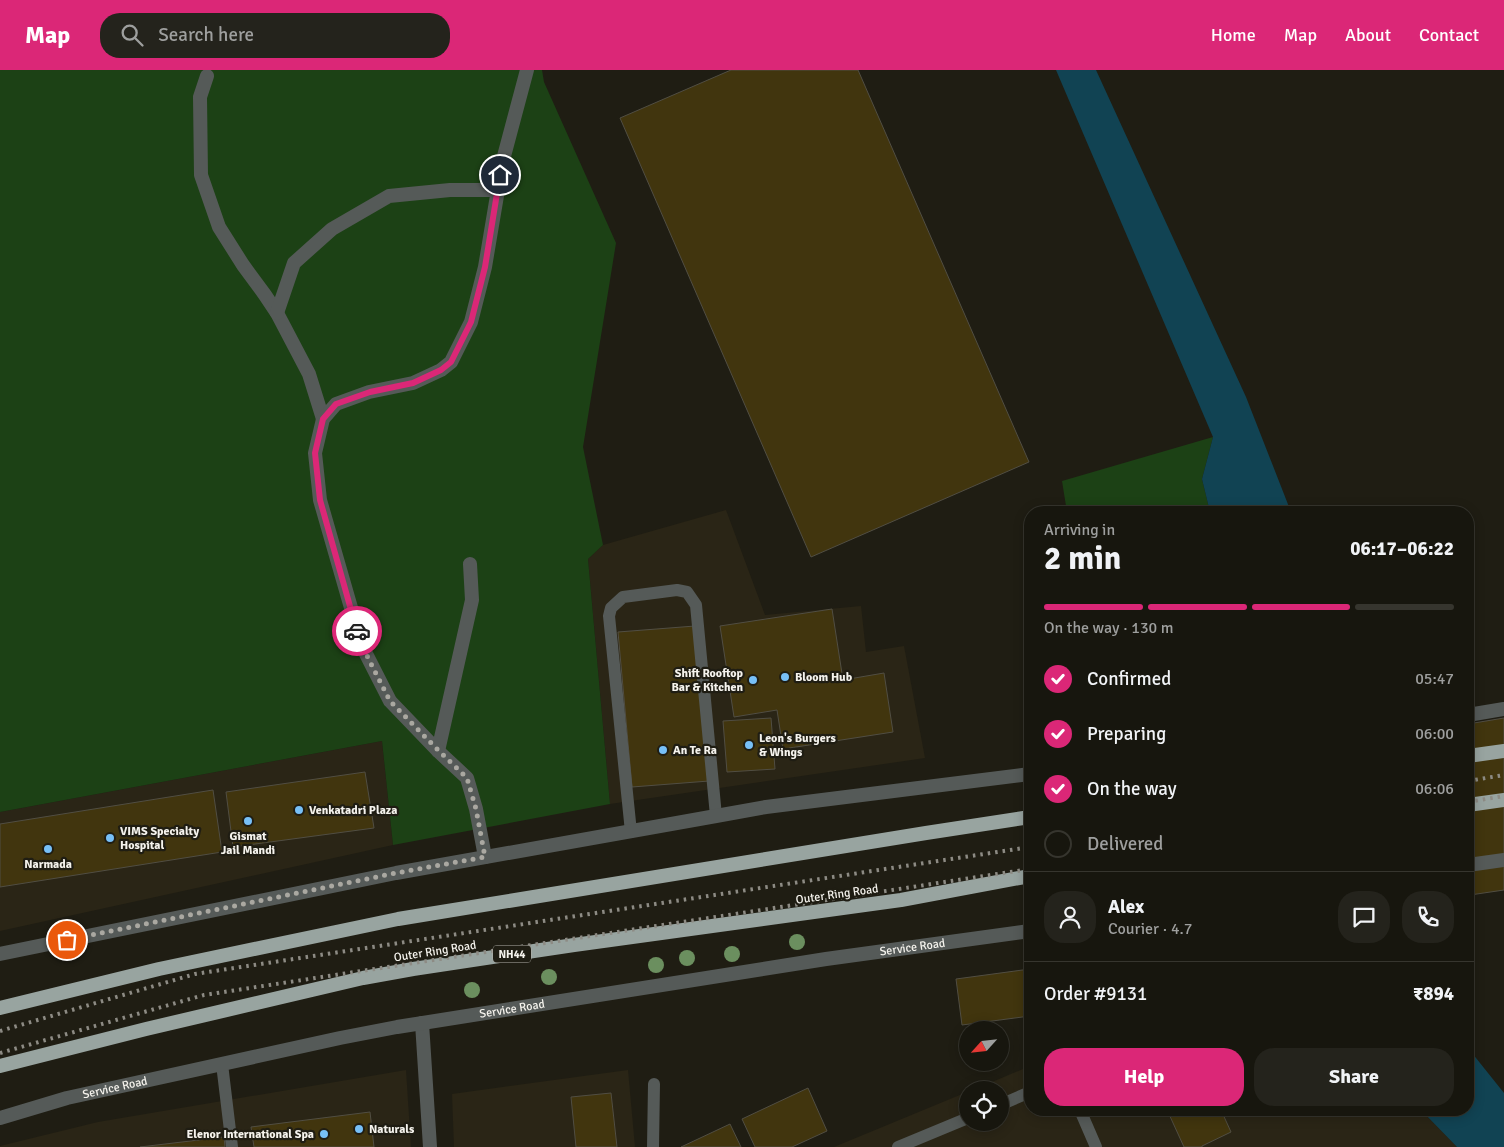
<!DOCTYPE html>
<meta charset="utf-8">
<style>
body{margin:0;font-family:Signika,sans-serif;background:#24231c;color:#f1f3f6;height:100vh;display:flex;flex-direction:column;font-size:19px;white-space:nowrap}
*{box-sizing:border-box;margin:0}
p{font-size:16px;color:#9e9f9e}
.icon{flex:none;width:28px;height:28px;fill:none;stroke:currentColor;stroke-width:2;stroke-linecap:round;stroke-linejoin:round}
.map{position:relative;flex:1;overflow:hidden}
.details{position:absolute;left:1024px;top:436px;width:450px;height:610px;display:flex;flex-direction:column;background:#17160e;border-radius:20px;box-shadow:0 2px 12px #0003,0 0 0 1px #36352e}
.details>*{flex:none}
.needle{width:32px;rotate:243deg}
.tools{position:absolute;left:959px;top:951px;display:grid;gap:10px}
.tools a{display:grid;place-items:center;width:50px;height:50px;border-radius:50%;background:#17160e;box-shadow:0 2px 12px #0003,0 0 0 1px #36352e;font-size:25px}
.pin{position:absolute;display:grid;place-items:center;width:42px;height:42px;color:#fff;margin:-21px;border:2px solid #fff;border-radius:50%;box-shadow:0 1px 5px #0007}
.courier{position:absolute;display:grid;place-items:center;width:50px;height:50px;margin:-25px;border:4px solid #db2777;border-radius:50%;background:#fff;color:#222;box-shadow:0 1px 6px #0007}
.summary em{font-style:normal;font-weight:700}
.summary div{display:flex;flex-direction:column-reverse}
.summary{display:flex;align-items:center;justify-content:space-between;height:85px;padding:0 20px}
h1{font-size:32px;font-weight:700;line-height:38px}
.bar{display:grid;grid-template-columns:repeat(4,1fr);gap:8px 5px;align-content:center;height:60px;padding:0 20px}
.bar i{height:6px;border-radius:4px;background:#36352e}
.bar .selected{background:#db2777}
.bar p{grid-column:span 4}
.line{display:flex;align-items:center;gap:12px;padding:0 20px;border-top:1px solid #36352e}
.line div{flex:1}
.round{display:grid;place-items:center;flex:none;width:52px;height:52px;border-radius:20px;background:#24231c}
ol{padding:0 20px;list-style:none}
li{display:flex;align-items:center;gap:15px;height:55px}
li p{margin-inline-start:auto}
li .icon{padding:5px;border-radius:50%;background:#db2777;color:#fff;stroke-width:4}
li:last-child{color:#9e9f9e}
li i{width:28px;height:28px;border:2px solid #36352e;border-radius:50%}
.button{display:flex;gap:10px;margin-top:auto;padding:10px 20px}
.button a{flex:1;height:58px;border-radius:20px;background:#db2777;color:#fff;font-size:20px;font-weight:700;line-height:58px;text-align:center}
.button a+a{background:#24231c;color:#f1f3f6}
header{display:flex;align-items:center;gap:30px;box-sizing:border-box;height:70px;padding:0 25px;background:#db2777;color:#fff}
header strong{font-size:24px}
nav{display:flex;gap:28px;margin-inline-start:auto;font-size:18px}
.search{width:350px;height:45px;background:#24231c;display:flex;align-items:center;gap:12px;box-sizing:border-box;padding:0 18px;border-radius:20px;color:#9e9f9e;font-size:19px}
.map>svg:first-child{display:block}
.built{fill:#2a2516}
.green{fill:#1c4115}
.water{fill:#114353}
.building{fill:#41350e;stroke:#514e43}
.lines{fill:none;stroke-linecap:round;stroke-linejoin:round}
.service{stroke:#555a58;stroke-width:12}
.minor{stroke:#555a58;stroke-width:14}
.tertiary{stroke:#555a58;stroke-width:14}
.trunk{stroke:#98a4a0;stroke-width:14}
.rail{stroke:#8d8b84;stroke-width:4;stroke-dasharray:2.5 5;stroke-linecap:butt}
.tree{fill:#6b8f5f}
.done{stroke:#aaa8a1;stroke-width:5;stroke-dasharray:0 9}
.route{stroke:#db2777;stroke-width:6}
.poi-dot{fill:#77c0f7;stroke:#1f1d13;stroke-width:2}
.labels{text-anchor:middle;stroke-width:4.5;stroke-linejoin:round;paint-order:stroke}
.shield{fill:#1f1d13;stroke:#b5b3ac;stroke-width:1}
.shield-label{font-size:11px;font-weight:bold;fill:#f5f3ed}
.poi-label{font-size:12px;font-weight:bold;fill:#f5f3ed;stroke:#1f1d13;text-anchor:start}
.street-label{font-size:12px;fill:#f5f3ed;stroke:#1f1d13}
</style>
<header>
<strong>Map</strong>
<div class="search"><svg class="icon" aria-label="search" viewBox="0 0 24 24"><circle cx="10" cy="10" r="6"/><path d="M15 15l6 6"/></svg>Search here</div>
<nav><a>Home</a><a>Map</a><a>About</a><a>Contact</a></nav>
</header>
<div class="map">
<svg width="1504" height="1077" viewBox="0 0 1504 1077">
<rect width="100%" height="100%" fill="#1f1d13"/>
<g class="built">
<polygon points="726,440 765,545 861,536 866,582 904,576 925,688 610,734 588,489 603,475"/>
<polygon points="382,671 393,775 0,861 0,742"/>
<polygon points="1030,996 1030,1040 1421,1040 1457,1077 834,1077 967,1022 968,1052 1000,1052 1000,1020 973,1020"/>
<polygon points="406,1000 411,1077 0,1077 0,1076 98,1052"/>
<polygon points="628,1000 635,1077 454,1077 452,1024"/>
</g>
<g class="green">
<polygon points="0,0 542,0 544,12 616,173 583,377 603,475 588,489 610,734 393,775 382,671 0,742"/>
<polygon points="1213,367 1202,409 1210,442 1067,442 1062,411"/>
</g>
<g class="water">
<polygon points="1056,0 1096,0 1246,327 1291,442 1210,442 1202,409 1213,367"/>
<polygon points="1468,978 1504,1023 1504,1077 1457,1077 1421,1040 1468,1040"/>
</g>
<g class="building">
<polygon points="731,0 858,0 1029,392 811,487 620,48"/>
<polygon points="832,539 843,610 884,603 893,662 783,679 777,640 734,647 720,556"/>
<polygon points="695,556 709,711 632,717 618,562"/>
<polygon points="771,648 775,699 727,702 723,651"/>
<polygon points="1504,648 1504,820 1470,825 1468,811 1468,654"/>
<polygon points="365,702 374,758 233,777 226,722"/>
<polygon points="213,720 222,782 0,817 0,754"/>
<polygon points="1030,899 1030,946 962,955 956,909"/>
<polygon points="808,1018 827,1061 792,1077 755,1077 742,1049"/>
<polygon points="611,1023 617,1077 576,1077 571,1027"/>
<polygon points="1172,1040 1221,1040 1231,1062 1202,1076 1202,1077 1184,1077 1168,1042"/>
<polygon points="370,1042 374,1077 254,1077 251,1057"/>
<polygon points="730,1054 741,1077 681,1077"/>
<polygon points="224,1067 225,1077 140,1077"/>
</g>
<g class="lines">
<g class="service">
<polyline points="631,762 609,546 611,538 623,527 677,520 687,522 696,535 716,746"/>
<polyline points="222,994 232,1077"/>
<polyline points="1000,1035 1030,1022"/>
<polyline points="1080,1040 1096,1077"/>
<polyline points="653,1077 654,1014"/>
<polyline points="898,1077 968,1048"/>
</g>
<g class="minor">
<polyline points="207,6 200,27 201,105 219,157 243,195 265,225 277,243 309,304 323,349"/>
<polyline points="277,243 294,193 332,159 389,126 450,120 498,120"/>
<polyline points="438,681 472,530 470,494"/>
<polyline points="485,787 476,739 467,708 438,681 390,631 362,576 320,430 315,383 323,349 336,334 369,322 413,313 441,300 451,292 471,252 485,197 503,90 527,0"/>
</g>
<g class="tertiary">
<polyline points="1468,645 1504,639"/>
<polyline points="1468,795 1504,790"/>
<polyline points="0,884 396,803 716,746 766,737 1030,704"/>
<polyline points="422,953 430,1077"/>
<path id="s1" d="M0,1048l67,-20 273,-60 57,-11 429,-68 204,-28"/>
</g>
<g class="trunk">
<polyline points="1468,686 1504,681"/>
<polyline points="1468,735 1504,730"/>
<polyline points="0,938 159,899 398,849 926,763 1030,747"/>
<polyline points="0,996 146,959 363,908 413,899 574,875 901,830 1030,806"/>
</g>
<g class="rail">
<polyline points="1468,711 1504,705"/>
<polyline points="1468,732 1504,726"/>
<polyline points="0,961 195,904 1030,777"/>
<polyline points="0,983 204,925 1030,799"/>
</g>
</g>
<g class="tree">
<circle cx="797" cy="872" r="8"/>
<circle cx="732" cy="884" r="8"/>
<circle cx="687" cy="888" r="8"/>
<circle cx="656" cy="895" r="8"/>
<circle cx="549" cy="907" r="8"/>
<circle cx="472" cy="920" r="8"/>
</g>
<g class="lines">
<polyline class="done" points="67,870 396,803 485,787 476,739 467,708 438,680 390,631 362,576 357,561"/>
<polyline class="route" points="357,561 320,430 315,383 323,349 336,334 370,322 413,313 441,300 451,292 471,252 485,197 500,105"/>
</g>
<g class="poi-dot">
<circle cx="785" cy="607" r="5"/>
<circle cx="753" cy="610" r="5"/>
<circle cx="749" cy="675" r="5"/>
<circle cx="663" cy="680" r="5"/>
<circle cx="299" cy="740" r="5"/>
<circle cx="248" cy="751" r="5"/>
<circle cx="110" cy="768" r="5"/>
<circle cx="48" cy="779" r="5"/>
<circle cx="359" cy="1059" r="5"/>
<circle cx="324" cy="1064" r="5"/>
</g>
<g class="labels">
<rect class="shield" x="493" y="875.5" width="38" height="17" rx="4"/>
<g class="shield-label">
<text x="512" y="888">NH44</text>
</g>
<g class="poi-label">
<text x="743" y="607" text-anchor="end">Shift Rooftop<tspan x="743" dy="14">Bar &amp; Kitchen</tspan></text>
<text x="795" y="611">Bloom Hub</text>
<text x="759" y="672">Leon's Burgers<tspan x="759" dy="14">&amp; Wings</tspan></text>
<text x="673" y="684">An Te Ra</text>
<text x="309" y="744">Venkatadri Plaza</text>
<text x="120" y="765">VIMS Specialty<tspan x="120" dy="14">Hospital</tspan></text>
<text x="248" y="770" text-anchor="middle">Gismat<tspan x="248" dy="14">Jail Mandi</tspan></text>
<text x="48" y="798" text-anchor="middle">Narmada</text>
<text x="369" y="1063">Naturals</text>
<text x="314" y="1068" text-anchor="end">Elenor International Spa</text>
</g>
<g class="street-label">
<text transform="translate(837 824) rotate(-8)" y="4">Outer Ring Road</text>
<text dy="4" stroke="none"><textPath href="#s1" startOffset="929">Service Road</textPath></text>
<text transform="translate(435 881) rotate(-9)" y="4">Outer Ring Road</text>
<text dy="4" stroke="none"><textPath href="#s1" startOffset="524">Service Road</textPath></text>
<text dy="4" stroke="none"><textPath href="#s1" startOffset="119">Service Road</textPath></text>
</g>
</g>
</svg>
<div class="tools">
<a><svg class="needle" viewBox="-14 -14 28 28"><path d="M0-13l5 13h-10z" fill="#e53935"/><path d="M0 13l5-13h-10z" fill="#9e9f9e"/></svg></a>
<a><svg class="icon" aria-label="locate" viewBox="0 0 24 24"><circle cx="12" cy="12" r="6"/><path d="M12 2v4M12 18v4M2 12h4M18 12h4"/></svg></a>
</div>
<div class="pin" style="left:67px;top:870px;background:#ea580c"><svg class="icon" aria-label="bag" viewBox="0 0 24 24"><path d="M5 8h14l-1 12H6zM9 8a3 3 0 0 1 6 0"/></svg></div>
<div class="pin" style="left:500px;top:105px;background:#1f2937"><svg class="icon" aria-label="home" viewBox="0 0 24 24"><path d="M3 11l9-7 9 7M6 9v11h12V9"/></svg></div>
<div class="courier" style="left:357px;top:561px"><svg class="icon" aria-label="car" viewBox="0 0 24 24"><path d="M5 17H2v-5l4-1 3-4h7l3 4 3 1v5h-3M9 17h6M6 11h13"/><circle cx="7" cy="17" r="2"/><circle cx="17" cy="17" r="2"/></svg></div>
<section class="details">
<div class="summary"><div><h1>2 min</h1><p>Arriving in</p></div><em>06:17–06:22</em></div>
<div class="bar"><i class="selected"></i><i class="selected"></i><i class="selected"></i><i></i><p>On the way · 130 m</p></div>
<ol>
<li><svg class="icon" aria-label="check" viewBox="0 0 24 24"><path d="M5 12l5 5 9-10"/></svg>Confirmed<p>05:47</p></li>
<li><svg class="icon" aria-label="check" viewBox="0 0 24 24"><path d="M5 12l5 5 9-10"/></svg>Preparing<p>06:00</p></li>
<li><svg class="icon" aria-label="check" viewBox="0 0 24 24"><path d="M5 12l5 5 9-10"/></svg>On the way<p>06:06</p></li>
<li><i></i>Delivered</li>
</ol>
<div class="line" style="height:90px"><a class="round"><svg class="icon" aria-label="person" viewBox="0 0 24 24"><circle cx="12" cy="8" r="4"/><path d="M4 21q1-7 8-7t8 7"/></svg></a><div><b>Alex</b><p>Courier · 4.7</p></div><a class="round"><svg class="icon" aria-label="chat" viewBox="0 0 24 24"><path d="M4 5h16v11H9l-5 4z"/></svg></a><a class="round"><svg class="icon" aria-label="phone" viewBox="0 0 24 24"><path d="M5 4h4l2 5-3 2q2 4 5 5l2-3 5 2v4C11 20 4 13 5 4z"/></svg></a></div>
<div class="line" style="height:65px"><div>Order #9131</div><b>₹894</b></div>
<div class="button"><a>Help</a><a>Share</a></div>
</section>
</div>
